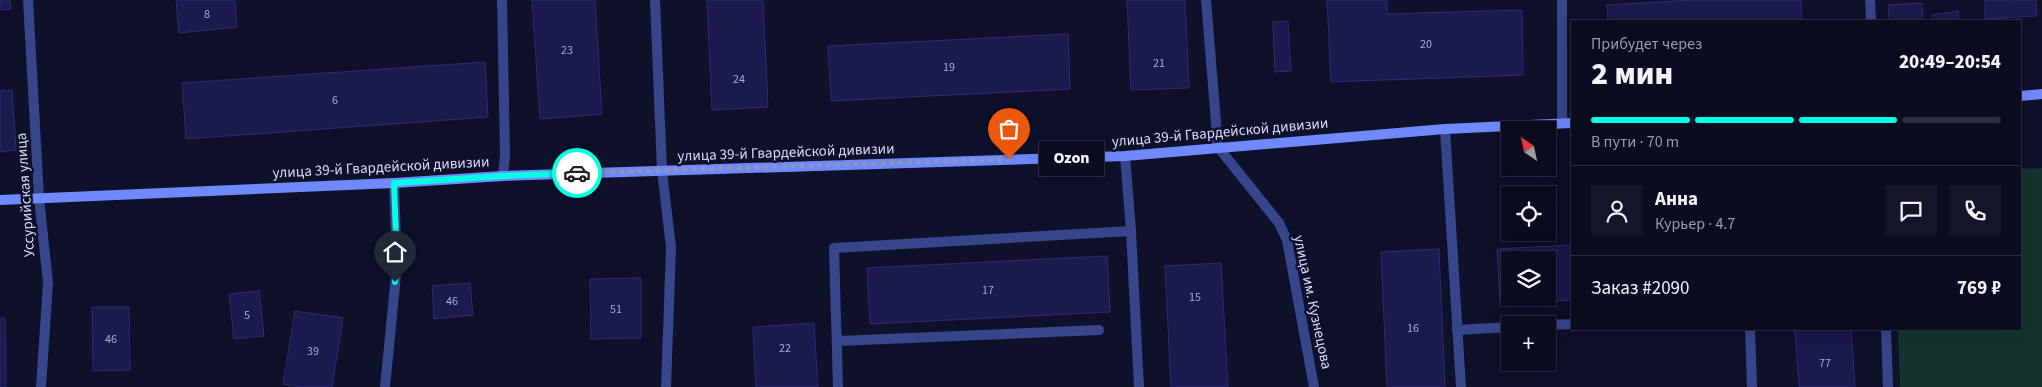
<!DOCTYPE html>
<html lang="ru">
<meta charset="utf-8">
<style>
body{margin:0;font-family:"Source Sans 3",sans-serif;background:#141529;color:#f1f3f6;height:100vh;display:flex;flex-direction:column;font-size:19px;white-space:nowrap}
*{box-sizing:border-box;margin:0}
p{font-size:16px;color:#9a9ba5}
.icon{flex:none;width:28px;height:28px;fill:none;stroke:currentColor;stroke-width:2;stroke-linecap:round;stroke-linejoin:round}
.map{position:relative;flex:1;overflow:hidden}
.drawer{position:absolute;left:1571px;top:20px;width:450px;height:310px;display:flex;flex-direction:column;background:#0b0c20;border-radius:0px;box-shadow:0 5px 20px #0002,0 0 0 1px #2b2c3e}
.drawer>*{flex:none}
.needle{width:32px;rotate:326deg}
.controls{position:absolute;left:1501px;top:121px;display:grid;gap:10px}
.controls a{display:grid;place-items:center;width:55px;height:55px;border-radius:0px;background:#0b0c20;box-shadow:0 5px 20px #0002,0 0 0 1px #2b2c3e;font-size:25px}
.pin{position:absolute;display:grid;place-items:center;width:42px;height:42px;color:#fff;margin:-51px -21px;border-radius:50% 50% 50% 0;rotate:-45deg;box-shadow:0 0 5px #0007}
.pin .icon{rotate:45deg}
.courier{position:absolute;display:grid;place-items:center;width:50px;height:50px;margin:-25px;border:4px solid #04ffe5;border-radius:50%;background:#fff;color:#222;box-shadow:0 1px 6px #0007}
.bubble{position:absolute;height:35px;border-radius:0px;background:#0b0c20;box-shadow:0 5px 20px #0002,0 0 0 1px #2b2c3e;font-size:16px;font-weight:800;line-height:35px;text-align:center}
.head em{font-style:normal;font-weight:800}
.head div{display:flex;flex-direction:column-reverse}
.head{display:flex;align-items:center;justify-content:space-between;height:85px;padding:0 20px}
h1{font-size:32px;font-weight:800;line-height:38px}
.bar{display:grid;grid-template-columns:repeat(4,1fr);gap:8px 5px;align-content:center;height:60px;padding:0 20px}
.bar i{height:6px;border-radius:4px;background:#2b2c3e}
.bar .active{background:#04ffe5}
.bar p{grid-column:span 4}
.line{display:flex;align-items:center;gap:12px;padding:0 20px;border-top:1px solid #2b2c3e}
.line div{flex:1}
.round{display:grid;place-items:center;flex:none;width:52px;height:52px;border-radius:0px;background:#141529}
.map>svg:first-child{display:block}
.green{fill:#12342c}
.building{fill:#1a1a4c;stroke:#2b2b79;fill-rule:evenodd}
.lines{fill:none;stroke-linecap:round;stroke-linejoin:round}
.service{stroke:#37458b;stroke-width:10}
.minor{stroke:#37458b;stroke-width:10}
.secondary{stroke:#6f89ff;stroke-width:10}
.done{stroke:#9294b4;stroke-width:5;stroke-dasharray:0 9}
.route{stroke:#04ffe5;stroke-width:6}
.labels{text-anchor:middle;stroke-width:5;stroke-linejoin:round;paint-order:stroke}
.number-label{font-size:12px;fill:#a8abd2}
.street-label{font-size:15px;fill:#d8dbff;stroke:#0f102a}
</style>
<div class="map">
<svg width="2042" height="387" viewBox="0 0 2042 387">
<rect width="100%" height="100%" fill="#0f102a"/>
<polygon class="green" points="2042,168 2042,387 1900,387 1898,329 2020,329 2020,169"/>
<g class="building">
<polygon points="0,0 10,0 11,9 0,10"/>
<polygon points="176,0 235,0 237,27 179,33"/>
<polygon points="532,0 595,0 602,114 540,119"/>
<polygon points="707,0 763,0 768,107 712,110"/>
<polygon points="1127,0 1185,0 1189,88 1131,90"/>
<polygon points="1327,0 1387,0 1387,14 1522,10 1523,75 1331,82"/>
<polygon points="1693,0 1801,0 1802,21 1608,21 1607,5"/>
<polygon points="1985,0 2036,0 2037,16 1985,19"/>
<polygon points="1922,3 1923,21 1889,21 1888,5"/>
<polygon points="1958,11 1959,21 1933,21 1932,15"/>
<polygon points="1288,21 1291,71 1275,72 1273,22"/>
<polygon points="1068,34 1070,89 831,101 828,46"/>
<polygon points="485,62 488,117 186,139 182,83"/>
<polygon points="12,90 16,150 0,152 0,91"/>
<path d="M1572,245v55l-72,4 -3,-55zM1510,260h38v38h-38z"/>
<polygon points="1439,249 1445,387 1387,387 1381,252"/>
<polygon points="1107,256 1110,312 870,324 867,268"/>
<polygon points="1221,263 1228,387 1171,387 1165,266"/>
<polygon points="641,278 641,338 591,339 590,279"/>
<polygon points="470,283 473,315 434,319 432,286"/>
<polygon points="259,291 264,336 234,339 229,294"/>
<polygon points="92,307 129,307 130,370 93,371"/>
<polygon points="295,311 343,318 332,387 301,387 283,384"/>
<polygon points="0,318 5,318 6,387 0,387"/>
<polygon points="814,323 818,387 756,387 753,327"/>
<polygon points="1795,329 1851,329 1855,387 1799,387"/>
</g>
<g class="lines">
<g class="service">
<polyline points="502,0 505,155 503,176"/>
<polyline points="1562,0 1562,123"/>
<polyline points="1445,129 1461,387"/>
<polyline points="1125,156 1131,231 1139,387"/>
<polyline points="1548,325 1572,324"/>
<polyline points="1750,329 1752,387"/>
<polyline points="1457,330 1510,327"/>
<polyline points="837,341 1099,330"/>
<polyline points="838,387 834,248 1131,231"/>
</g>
<g class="minor">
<polyline points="28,0 39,198 48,283 41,387"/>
<polyline points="655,0 662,171 671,247 666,387"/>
<polyline points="1206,0 1218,147 1279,223 1287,240 1314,387"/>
<polyline points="1870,0 1871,21"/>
<polyline points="1886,329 1888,387"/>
<polyline points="385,387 397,265 394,183"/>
</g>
<g class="secondary">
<polyline points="2020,96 2042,94"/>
<polyline points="0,200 394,183 503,176 1125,156 1445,129 1572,123"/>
</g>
</g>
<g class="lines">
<polyline class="done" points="577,173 1009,159"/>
<polyline class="route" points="395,282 397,265 394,183 503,176 577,173"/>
</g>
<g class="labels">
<g class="number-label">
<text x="207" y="18">8</text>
<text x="1426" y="48">20</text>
<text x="567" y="54">23</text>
<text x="1159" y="67">21</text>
<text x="949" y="71">19</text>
<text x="739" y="83">24</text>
<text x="335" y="104">6</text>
<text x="988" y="294">17</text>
<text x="1195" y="301">15</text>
<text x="452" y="305">46</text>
<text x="616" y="313">51</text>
<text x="247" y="319">5</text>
<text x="1413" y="332">16</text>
<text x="111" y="343">46</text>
<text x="785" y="352">22</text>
<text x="313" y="355">39</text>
<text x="1825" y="367">77</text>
</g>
<g class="street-label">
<text transform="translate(1220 132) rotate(-5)" y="5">улица 39-й Гвардейской дивизии</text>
<text transform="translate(786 152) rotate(-2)" y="5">улица 39-й Гвардейской дивизии</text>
<text transform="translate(381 167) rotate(-3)" y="5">улица 39-й Гвардейской дивизии</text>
<text transform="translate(25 195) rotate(-94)" y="5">Уссурийская улица</text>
<text transform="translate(1313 302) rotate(78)" y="5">улица им. Кузнецова</text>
</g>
</g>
</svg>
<div class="controls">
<a><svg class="needle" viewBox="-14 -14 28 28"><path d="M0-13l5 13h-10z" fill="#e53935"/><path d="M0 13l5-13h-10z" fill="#9a9ba5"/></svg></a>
<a><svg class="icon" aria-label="locate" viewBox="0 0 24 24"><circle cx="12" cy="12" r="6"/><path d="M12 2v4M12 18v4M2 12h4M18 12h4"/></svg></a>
<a><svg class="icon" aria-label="layers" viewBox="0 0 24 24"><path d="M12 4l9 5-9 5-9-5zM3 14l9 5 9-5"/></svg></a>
<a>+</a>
</div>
<div class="pin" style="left:1009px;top:159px;background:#ea580c"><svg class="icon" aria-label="bag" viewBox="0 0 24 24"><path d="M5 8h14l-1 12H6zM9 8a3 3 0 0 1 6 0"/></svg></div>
<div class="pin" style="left:395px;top:282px;background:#1f2937"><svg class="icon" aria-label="home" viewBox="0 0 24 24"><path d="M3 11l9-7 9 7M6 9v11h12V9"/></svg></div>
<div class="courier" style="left:577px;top:173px"><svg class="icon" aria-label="car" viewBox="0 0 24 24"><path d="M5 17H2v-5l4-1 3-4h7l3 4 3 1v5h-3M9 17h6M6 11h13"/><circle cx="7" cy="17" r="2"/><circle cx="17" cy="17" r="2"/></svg></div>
<div class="bubble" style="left:1039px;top:141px;width:65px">Ozon</div>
<section class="drawer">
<div class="head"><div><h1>2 мин</h1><p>Прибудет через</p></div><em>20:49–20:54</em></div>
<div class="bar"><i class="active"></i><i class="active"></i><i class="active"></i><i></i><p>В пути · 70 m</p></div>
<div class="line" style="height:90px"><a class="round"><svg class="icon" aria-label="person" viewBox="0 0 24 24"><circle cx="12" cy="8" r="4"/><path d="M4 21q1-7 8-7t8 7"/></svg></a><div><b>Анна</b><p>Курьер · 4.7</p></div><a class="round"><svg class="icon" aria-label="chat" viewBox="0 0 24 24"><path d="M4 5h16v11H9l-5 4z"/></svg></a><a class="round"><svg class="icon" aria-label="phone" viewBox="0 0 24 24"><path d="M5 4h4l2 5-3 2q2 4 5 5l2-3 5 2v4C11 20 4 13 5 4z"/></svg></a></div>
<div class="line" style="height:65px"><div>Заказ #2090</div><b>769 ₽</b></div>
</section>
</div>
